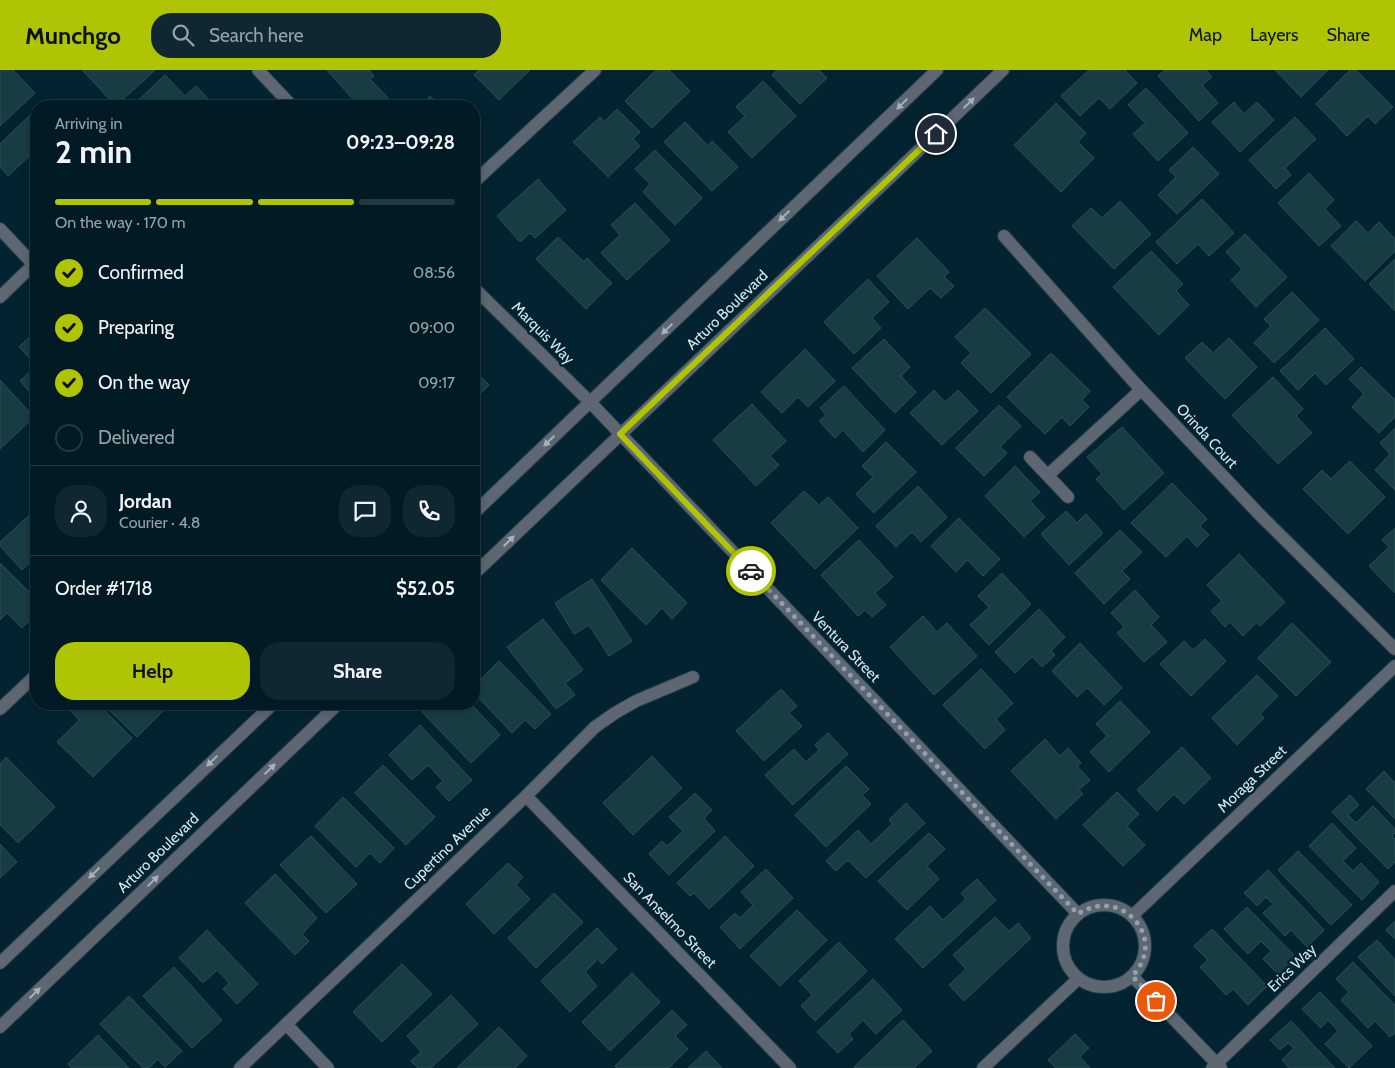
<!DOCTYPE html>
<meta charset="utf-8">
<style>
body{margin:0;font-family:Cabin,sans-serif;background:#102731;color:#f1f3f6;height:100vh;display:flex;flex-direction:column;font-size:19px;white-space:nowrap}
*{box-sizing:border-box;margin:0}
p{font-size:16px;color:#96a1a6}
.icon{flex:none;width:28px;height:28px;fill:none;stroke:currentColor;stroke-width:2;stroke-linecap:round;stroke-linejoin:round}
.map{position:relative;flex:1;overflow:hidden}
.sheet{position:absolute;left:30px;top:30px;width:450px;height:610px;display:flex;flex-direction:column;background:#021a24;border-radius:20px;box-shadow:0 2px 8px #0003,0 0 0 1px #233841}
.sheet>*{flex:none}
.pin{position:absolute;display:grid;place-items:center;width:42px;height:42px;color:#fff;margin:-21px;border:2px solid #fff;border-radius:50%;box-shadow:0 1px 5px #0007}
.courier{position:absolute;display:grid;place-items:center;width:50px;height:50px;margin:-25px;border:4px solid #afc504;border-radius:50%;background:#fff;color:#222;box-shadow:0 1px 6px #0007}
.overview em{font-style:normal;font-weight:800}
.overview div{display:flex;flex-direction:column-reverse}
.overview{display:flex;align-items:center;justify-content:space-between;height:85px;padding:0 25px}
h1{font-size:32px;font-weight:800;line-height:38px}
.bar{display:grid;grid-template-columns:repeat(4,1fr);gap:8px 5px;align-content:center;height:60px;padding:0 25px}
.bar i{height:6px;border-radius:4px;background:#233841}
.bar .on{background:#afc504}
.bar p{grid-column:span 4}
.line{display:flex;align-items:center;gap:12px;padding:0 25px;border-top:1px solid #233841}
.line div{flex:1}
.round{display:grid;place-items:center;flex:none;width:52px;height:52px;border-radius:20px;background:#102731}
ol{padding:0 25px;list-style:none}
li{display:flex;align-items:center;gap:15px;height:55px}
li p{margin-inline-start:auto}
li .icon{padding:5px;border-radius:50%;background:#afc504;color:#111;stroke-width:4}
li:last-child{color:#96a1a6}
li i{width:28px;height:28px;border:2px solid #233841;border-radius:50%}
.primary-button{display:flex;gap:10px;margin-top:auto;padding:10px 25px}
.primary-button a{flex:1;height:58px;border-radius:20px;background:#afc504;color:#111;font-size:20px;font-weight:800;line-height:58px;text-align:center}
.primary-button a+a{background:#102731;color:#f1f3f6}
header{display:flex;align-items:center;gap:30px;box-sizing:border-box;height:70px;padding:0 25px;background:#afc504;color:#111}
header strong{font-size:24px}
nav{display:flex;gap:28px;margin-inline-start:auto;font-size:18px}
.search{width:350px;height:45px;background:#102731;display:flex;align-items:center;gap:12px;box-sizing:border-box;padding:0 18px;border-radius:20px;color:#96a1a6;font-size:19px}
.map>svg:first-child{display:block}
.building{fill:#173d42;stroke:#2a5055}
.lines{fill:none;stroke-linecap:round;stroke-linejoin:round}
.minor-casing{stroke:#203e4b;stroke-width:14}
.minor{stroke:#5d6671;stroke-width:12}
.oneway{fill:#a5b3bc}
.done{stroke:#8ca2ac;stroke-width:5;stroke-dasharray:0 9}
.route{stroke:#afc504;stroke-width:6}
.labels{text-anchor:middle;stroke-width:5;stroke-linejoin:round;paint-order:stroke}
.street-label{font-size:15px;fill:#d5e6ee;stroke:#032330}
</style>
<header>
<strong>Munchgo</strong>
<div class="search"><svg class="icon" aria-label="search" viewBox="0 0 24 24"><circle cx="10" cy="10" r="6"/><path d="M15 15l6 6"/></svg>Search here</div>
<nav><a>Map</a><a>Layers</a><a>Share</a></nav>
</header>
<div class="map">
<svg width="1395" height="998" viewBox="0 0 1395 998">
<rect width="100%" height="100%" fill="#032330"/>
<g class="building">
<polygon points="0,0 13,0 35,23 0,56"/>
<polygon points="82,0 155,0 116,36"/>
<polygon points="327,0 369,0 374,6 370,9 390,30 383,36 359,36"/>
<polygon points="479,0 530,0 499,30 474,5"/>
<polygon points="656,0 669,0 690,21 652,58 625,31"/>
<polygon points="777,0 819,0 827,8 800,34 772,5"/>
<polygon points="1089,0 1125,0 1137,13 1110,39 1099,28 1080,46 1061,26"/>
<polygon points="1165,0 1206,0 1212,7 1202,15 1218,33 1199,51 1158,6"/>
<polygon points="1275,0 1328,0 1301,27"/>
<polygon points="1350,0 1356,0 1393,37 1375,54 1368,46 1347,66 1316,34"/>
<polygon points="165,5 185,26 196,16 209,30 203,36 132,36"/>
<polygon points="763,11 796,46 752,88 728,62 745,46 736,37"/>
<polygon points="1146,18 1188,63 1158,91 1133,64 1145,53 1128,35"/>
<polygon points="430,26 440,36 420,36"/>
<polygon points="1234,32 1244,44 1257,32 1274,50 1240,82 1212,52"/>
<polygon points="1056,33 1086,63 1078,72 1094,88 1061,122 1014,75"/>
<polygon points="617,39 640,62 633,69 640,76 608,107 573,72 600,47 604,52"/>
<polygon points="32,43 36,47 36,80 8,106 0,97 0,74"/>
<polygon points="1295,47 1316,69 1285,98 1291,105 1276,119 1249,90"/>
<polygon points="685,52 708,76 712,71 738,97 712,121 664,72"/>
<polygon points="1193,77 1219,104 1177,144 1158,125 1176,107 1169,100"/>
<polygon points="655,80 702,128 675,155 643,122 650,114 635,99"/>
<polygon points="1309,103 1334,130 1325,139 1341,156 1319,176 1278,133"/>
<polygon points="538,109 566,140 535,168 530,163 520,172 497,146"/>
<polygon points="1202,129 1234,163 1209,186 1198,174 1177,194 1156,172"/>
<polygon points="1120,131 1151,164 1114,199 1072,156 1091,138 1102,148"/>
<polygon points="635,133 670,170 627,210 601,183 620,165 611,155"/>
<polygon points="1356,151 1368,163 1379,152 1395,169 1395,181 1365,211 1331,176"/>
<polygon points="1245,164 1287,207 1256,237 1231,210 1242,199 1226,182"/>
<polygon points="558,167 584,192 587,188 612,213 586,239 536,189"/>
<polygon points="917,168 949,202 944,207 954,216 941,228 930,218 908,239 877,206"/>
<polygon points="1151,181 1183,214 1176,221 1189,235 1159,265 1113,217"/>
<polygon points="1395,189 1395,241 1369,214"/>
<polygon points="868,209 889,232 872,248 881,258 854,284 824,252"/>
<polygon points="1292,222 1319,250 1274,293 1254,273 1271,256 1264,249"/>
<polygon points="985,238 1031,284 991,323 961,293 971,283 955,267"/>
<polygon points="1325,258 1354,289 1326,315 1315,303 1298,320 1280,301"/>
<polygon points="36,261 36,295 19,277"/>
<polygon points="1229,268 1257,297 1225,329 1185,288 1202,272 1213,283"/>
<polygon points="884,269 910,297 901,306 916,322 895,343 852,298"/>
<polygon points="805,279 835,311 808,337 798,327 782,343 761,322"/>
<polygon points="1051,283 1090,321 1082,330 1089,337 1070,356 1062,347 1045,364 1007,327"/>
<polygon points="36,296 36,329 20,311"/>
<polygon points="1361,297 1395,330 1395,347 1379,363 1352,337 1364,324 1349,309"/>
<polygon points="474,300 489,315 474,330"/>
<polygon points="1273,307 1303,339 1296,346 1312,363 1278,394 1232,345"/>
<polygon points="0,310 34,347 0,379"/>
<polygon points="844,316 885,360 863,382 843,360 835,368 819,351 826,345 820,338"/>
<polygon points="934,320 945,332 958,320 978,341 942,375 910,343"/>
<polygon points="752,334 786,371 770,386 779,395 756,416 713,370"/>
<polygon points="999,335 1021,356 1000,377 1007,383 984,406 956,378"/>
<polygon points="1122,357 1164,403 1124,440 1096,409 1102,404 1087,387"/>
<polygon points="1395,358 1395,420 1375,400 1390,384 1380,373"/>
<polygon points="886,372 916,402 874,443 856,424 873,407 862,396"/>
<polygon points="1350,391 1385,427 1348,464 1303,419 1322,400 1331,409"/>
<polygon points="1015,396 1040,422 1030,431 1045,447 1024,467 985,426"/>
<polygon points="1172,413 1207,449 1200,456 1209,465 1197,477 1187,466 1166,487 1131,453"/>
<polygon points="918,416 947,447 921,472 912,462 896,477 876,456"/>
<polygon points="804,421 819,435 828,427 858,458 815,499 771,453"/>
<polygon points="36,439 36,487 22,500 0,476 0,472"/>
<polygon points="1066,441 1077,453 1086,444 1103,463 1069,495 1041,464"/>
<polygon points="959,448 1000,489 983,506 967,490 956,502 931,476"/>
<polygon points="1395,458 1395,523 1369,496 1389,477 1382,470"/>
<polygon points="1120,460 1142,482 1122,501 1130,509 1104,534 1075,503"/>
<polygon points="859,470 893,507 875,523 886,535 872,547 865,540 858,546 821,505"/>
<polygon points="632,478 687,533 672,549 662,538 646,555 601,510"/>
<polygon points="1239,484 1285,532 1260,556 1256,553 1243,566 1230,552 1225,557 1211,541 1222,531 1207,515"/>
<polygon points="0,493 36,529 36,544 22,558 7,543 0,550"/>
<polygon points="1002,503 1031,534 989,575 970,555 989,537 978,526"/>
<polygon points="592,509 632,571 609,586 589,555 574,564 555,533"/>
<polygon points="1135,520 1159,547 1151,555 1167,572 1144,592 1117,563 1124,557 1111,543"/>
<polygon points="1039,539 1065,567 1051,581 1055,585 1042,597 1032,587 1015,603 995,582"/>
<polygon points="923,546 937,562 947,553 977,586 934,625 890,577"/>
<polygon points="543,549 583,600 565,613 575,625 556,639 507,577"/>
<polygon points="1292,553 1331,592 1296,626 1258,588"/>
<polygon points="1205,569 1226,591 1191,626 1160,594 1184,571 1193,580"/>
<polygon points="1080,573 1122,618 1104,635 1087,618 1077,627 1052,601"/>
<polygon points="499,591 551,644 535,659 525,650 512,663 474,623 474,616"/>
<polygon points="981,599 1013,633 996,649 1005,660 985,679 943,635"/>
<polygon points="1257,605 1278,626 1260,644 1264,648 1237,675 1212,648"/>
<polygon points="781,619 797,636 789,643 802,656 764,691 736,661"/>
<polygon points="1120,631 1150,662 1109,702 1090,682 1107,666 1096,654"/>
<polygon points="65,634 98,634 132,668 93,707 57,672 79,650"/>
<polygon points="117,634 170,634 137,667 110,641"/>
<polygon points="431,634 471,634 500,665 471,693 422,642"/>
<polygon points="420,655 472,710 449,731 436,717 443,711 428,695 412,710 389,685"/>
<polygon points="828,663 848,684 793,735 765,705 794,679 806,692 819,680 815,675"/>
<polygon points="1045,669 1060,686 1068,678 1081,693 1077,696 1090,710 1079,720 1083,724 1056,749 1011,701"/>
<polygon points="1182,677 1211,708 1184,734 1174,724 1157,741 1137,720"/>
<polygon points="652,686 682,718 633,765 603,733"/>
<polygon points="6,687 55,737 18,773 0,755 0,694"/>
<polygon points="383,695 435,747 406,775 355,723"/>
<polygon points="846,696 869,719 862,725 871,734 826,777 795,745"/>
<polygon points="1384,701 1395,713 1395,749 1366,719"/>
<polygon points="1117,722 1139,744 1127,756 1145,775 1123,796 1083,755"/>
<polygon points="695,723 712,740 704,748 715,761 669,805 649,784 662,771 667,776 683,761 669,747"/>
<polygon points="1350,725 1359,735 1348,745 1356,753 1373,736 1395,759 1395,763 1392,766 1395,769 1395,792 1388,799 1332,742"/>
<polygon points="343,727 394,778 380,793 370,783 356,797 315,756"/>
<polygon points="906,733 925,753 866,808 848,790 836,801 826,791 858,760 871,774 892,754 889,750"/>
<polygon points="1332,753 1356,778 1343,791 1353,801 1361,793 1379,812 1362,830 1309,776"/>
<polygon points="929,763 945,779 927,796 939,809 907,840 878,811"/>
<polygon points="311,766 357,814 326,843 280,795"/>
<polygon points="725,766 754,796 709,839 694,823 690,826 677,813"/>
<polygon points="0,774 17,792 0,808"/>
<polygon points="1298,781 1352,835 1331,855 1278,800"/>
<polygon points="508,793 523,807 516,815 530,829 494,864 466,834"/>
<polygon points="766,799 793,828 740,879 720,857 735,843 740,848 753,835 741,822"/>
<polygon points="1268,800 1324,860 1307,877 1291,860 1285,866 1263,843 1273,834 1266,827 1257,836 1244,823"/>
<polygon points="275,804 317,848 302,864 309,871 295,885 245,833"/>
<polygon points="977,809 996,830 923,898 895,869 930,836 943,850 966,829 961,823"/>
<polygon points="554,823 583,852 536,898 508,868"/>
<polygon points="1247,837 1299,890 1282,908 1263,889 1271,881 1261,871 1248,884 1224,859"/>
<polygon points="797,840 827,870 780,916 750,886"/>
<polygon points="995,847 1009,861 1018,853 1031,868 964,931 949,915 966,899 953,885"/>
<polygon points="1395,851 1395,869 1386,860"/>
<polygon points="597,858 617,879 602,894 598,889 585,902 597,916 570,942 541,911"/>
<polygon points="1212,859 1267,916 1248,935 1233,919 1226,925 1200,897 1208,890 1194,876"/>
<polygon points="207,860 258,914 237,934 223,919 229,913 217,900 203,913 179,888"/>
<polygon points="1377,870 1395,890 1395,926 1358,887"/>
<polygon points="839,872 867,901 815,951 801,936 812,925 799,911"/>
<polygon points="1353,892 1395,935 1395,963 1390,967 1375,951 1368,958 1341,930 1349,922 1336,909"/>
<polygon points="402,894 432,924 382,972 353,942"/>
<polygon points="174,897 222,950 192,978 143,926"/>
<polygon points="632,903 660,932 610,981 582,952"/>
<polygon points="873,909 902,940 876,964 863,950 849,964 853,969 838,983 817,962"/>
<polygon points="1320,922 1372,976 1349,998 1325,974 1338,961 1328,950 1321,958 1302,939"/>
<polygon points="451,925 478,954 431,998 418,998 411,991 421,982 407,966"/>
<polygon points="129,926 182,981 165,997 158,989 149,998 143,998 100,954"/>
<polygon points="672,940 687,955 675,966 688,979 669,998 617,998 615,996"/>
<polygon points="903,950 932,981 914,998 855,998 854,997"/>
<polygon points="1291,951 1335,998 1289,998 1282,990 1294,978 1288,973 1280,980 1270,970"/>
<polygon points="499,957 527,986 515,998 457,998"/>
<polygon points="1075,964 1089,978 1080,987 1090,998 1056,998 1048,990"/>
<polygon points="98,965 129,998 72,998 68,994"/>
<polygon points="706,981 722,998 688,998"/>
</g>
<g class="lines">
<defs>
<g id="minor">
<polyline points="258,0 292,36"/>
<polyline points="474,112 595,0"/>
<polyline points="0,159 36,197"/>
<polyline points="1004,166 1134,312 1259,444 1395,579"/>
<polyline points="474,218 590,332 1078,844"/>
<polyline points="0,227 33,195"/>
<polyline points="1030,387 1068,427"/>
<polyline points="1048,405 1141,320"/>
<polyline points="474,443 937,0"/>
<polyline points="474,504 1003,0"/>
<polyline points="0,639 36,605"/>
<polyline points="526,726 790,998"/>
<circle cx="1104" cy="876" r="41"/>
<polyline points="1132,846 1395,596"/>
<polyline points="0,893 273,634"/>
<polyline points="1132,906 1221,998"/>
<polyline points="286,954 328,998"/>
<polyline points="0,957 338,634"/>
<polyline points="240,998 526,726 595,657 615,643 636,631 693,607"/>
<polyline points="983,998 1078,909"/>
<polyline points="1212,998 1395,821"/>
</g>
</defs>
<use href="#minor" class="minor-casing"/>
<use href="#minor" class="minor"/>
</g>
<defs><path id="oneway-solid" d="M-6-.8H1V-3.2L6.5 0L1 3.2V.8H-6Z" transform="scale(1.25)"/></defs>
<g class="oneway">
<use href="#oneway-solid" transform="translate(969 33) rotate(-44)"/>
<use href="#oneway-solid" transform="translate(902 34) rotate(136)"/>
<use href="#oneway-solid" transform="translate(784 146) rotate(136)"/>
<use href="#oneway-solid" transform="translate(667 259) rotate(136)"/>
<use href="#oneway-solid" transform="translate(549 371) rotate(136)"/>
<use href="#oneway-solid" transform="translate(509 471) rotate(-44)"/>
<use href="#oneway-solid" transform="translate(212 691) rotate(136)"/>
<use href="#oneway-solid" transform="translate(270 699) rotate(-44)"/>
<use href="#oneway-solid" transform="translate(94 803) rotate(136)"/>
<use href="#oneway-solid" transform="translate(153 811) rotate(-44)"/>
<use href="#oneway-solid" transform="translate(35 923) rotate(-44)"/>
</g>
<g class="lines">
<path class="done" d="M751,501l327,343c44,-29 91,26 54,62l24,25"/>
<polyline class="route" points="751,501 620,364 936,64"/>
</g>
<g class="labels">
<g class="street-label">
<text transform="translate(727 240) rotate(-44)" y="5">Arturo Boulevard</text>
<text transform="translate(543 263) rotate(45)" y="5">Marquis Way</text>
<text transform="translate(1207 366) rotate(47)" y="5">Orinda Court</text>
<text transform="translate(846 577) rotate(46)" y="5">Ventura Street</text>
<text transform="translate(1252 709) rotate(-44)" y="5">Moraga Street</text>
<text transform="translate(447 778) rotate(-44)" y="5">Cupertino Avenue</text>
<text transform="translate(158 783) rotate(-44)" y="5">Arturo Boulevard</text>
<text transform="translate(670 850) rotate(46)" y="5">San Anselmo Street</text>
<text transform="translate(1292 898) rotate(-44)" y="5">Erics Way</text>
</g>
</g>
</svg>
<div class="pin" style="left:1156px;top:931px;background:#ea580c"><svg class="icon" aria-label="bag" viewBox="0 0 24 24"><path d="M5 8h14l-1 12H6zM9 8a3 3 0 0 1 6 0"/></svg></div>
<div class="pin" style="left:936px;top:64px;background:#1f2937"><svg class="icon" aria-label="home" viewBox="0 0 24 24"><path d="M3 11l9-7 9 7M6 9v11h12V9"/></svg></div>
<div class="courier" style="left:751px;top:501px"><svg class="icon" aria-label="car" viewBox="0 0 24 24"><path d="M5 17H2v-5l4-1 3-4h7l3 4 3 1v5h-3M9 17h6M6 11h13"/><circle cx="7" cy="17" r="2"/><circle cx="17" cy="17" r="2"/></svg></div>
<section class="sheet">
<div class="overview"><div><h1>2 min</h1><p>Arriving in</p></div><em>09:23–09:28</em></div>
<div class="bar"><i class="on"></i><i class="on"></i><i class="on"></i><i></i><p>On the way · 170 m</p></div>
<ol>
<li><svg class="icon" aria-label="check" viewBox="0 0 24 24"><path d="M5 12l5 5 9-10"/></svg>Confirmed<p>08:56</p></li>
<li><svg class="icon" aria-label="check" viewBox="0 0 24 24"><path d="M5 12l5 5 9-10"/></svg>Preparing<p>09:00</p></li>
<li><svg class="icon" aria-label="check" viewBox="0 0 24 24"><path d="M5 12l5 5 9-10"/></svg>On the way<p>09:17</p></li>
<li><i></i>Delivered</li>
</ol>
<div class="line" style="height:90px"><a class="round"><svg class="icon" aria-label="person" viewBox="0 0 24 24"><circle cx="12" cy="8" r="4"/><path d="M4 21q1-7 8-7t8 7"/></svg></a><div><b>Jordan</b><p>Courier · 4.8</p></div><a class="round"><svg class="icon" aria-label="chat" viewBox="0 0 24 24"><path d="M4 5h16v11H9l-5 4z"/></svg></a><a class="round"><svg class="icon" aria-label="phone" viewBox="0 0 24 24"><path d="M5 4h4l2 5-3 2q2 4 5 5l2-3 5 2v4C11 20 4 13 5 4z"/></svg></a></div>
<div class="line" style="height:65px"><div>Order #1718</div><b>$52.05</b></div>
<div class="primary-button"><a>Help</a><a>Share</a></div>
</section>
</div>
